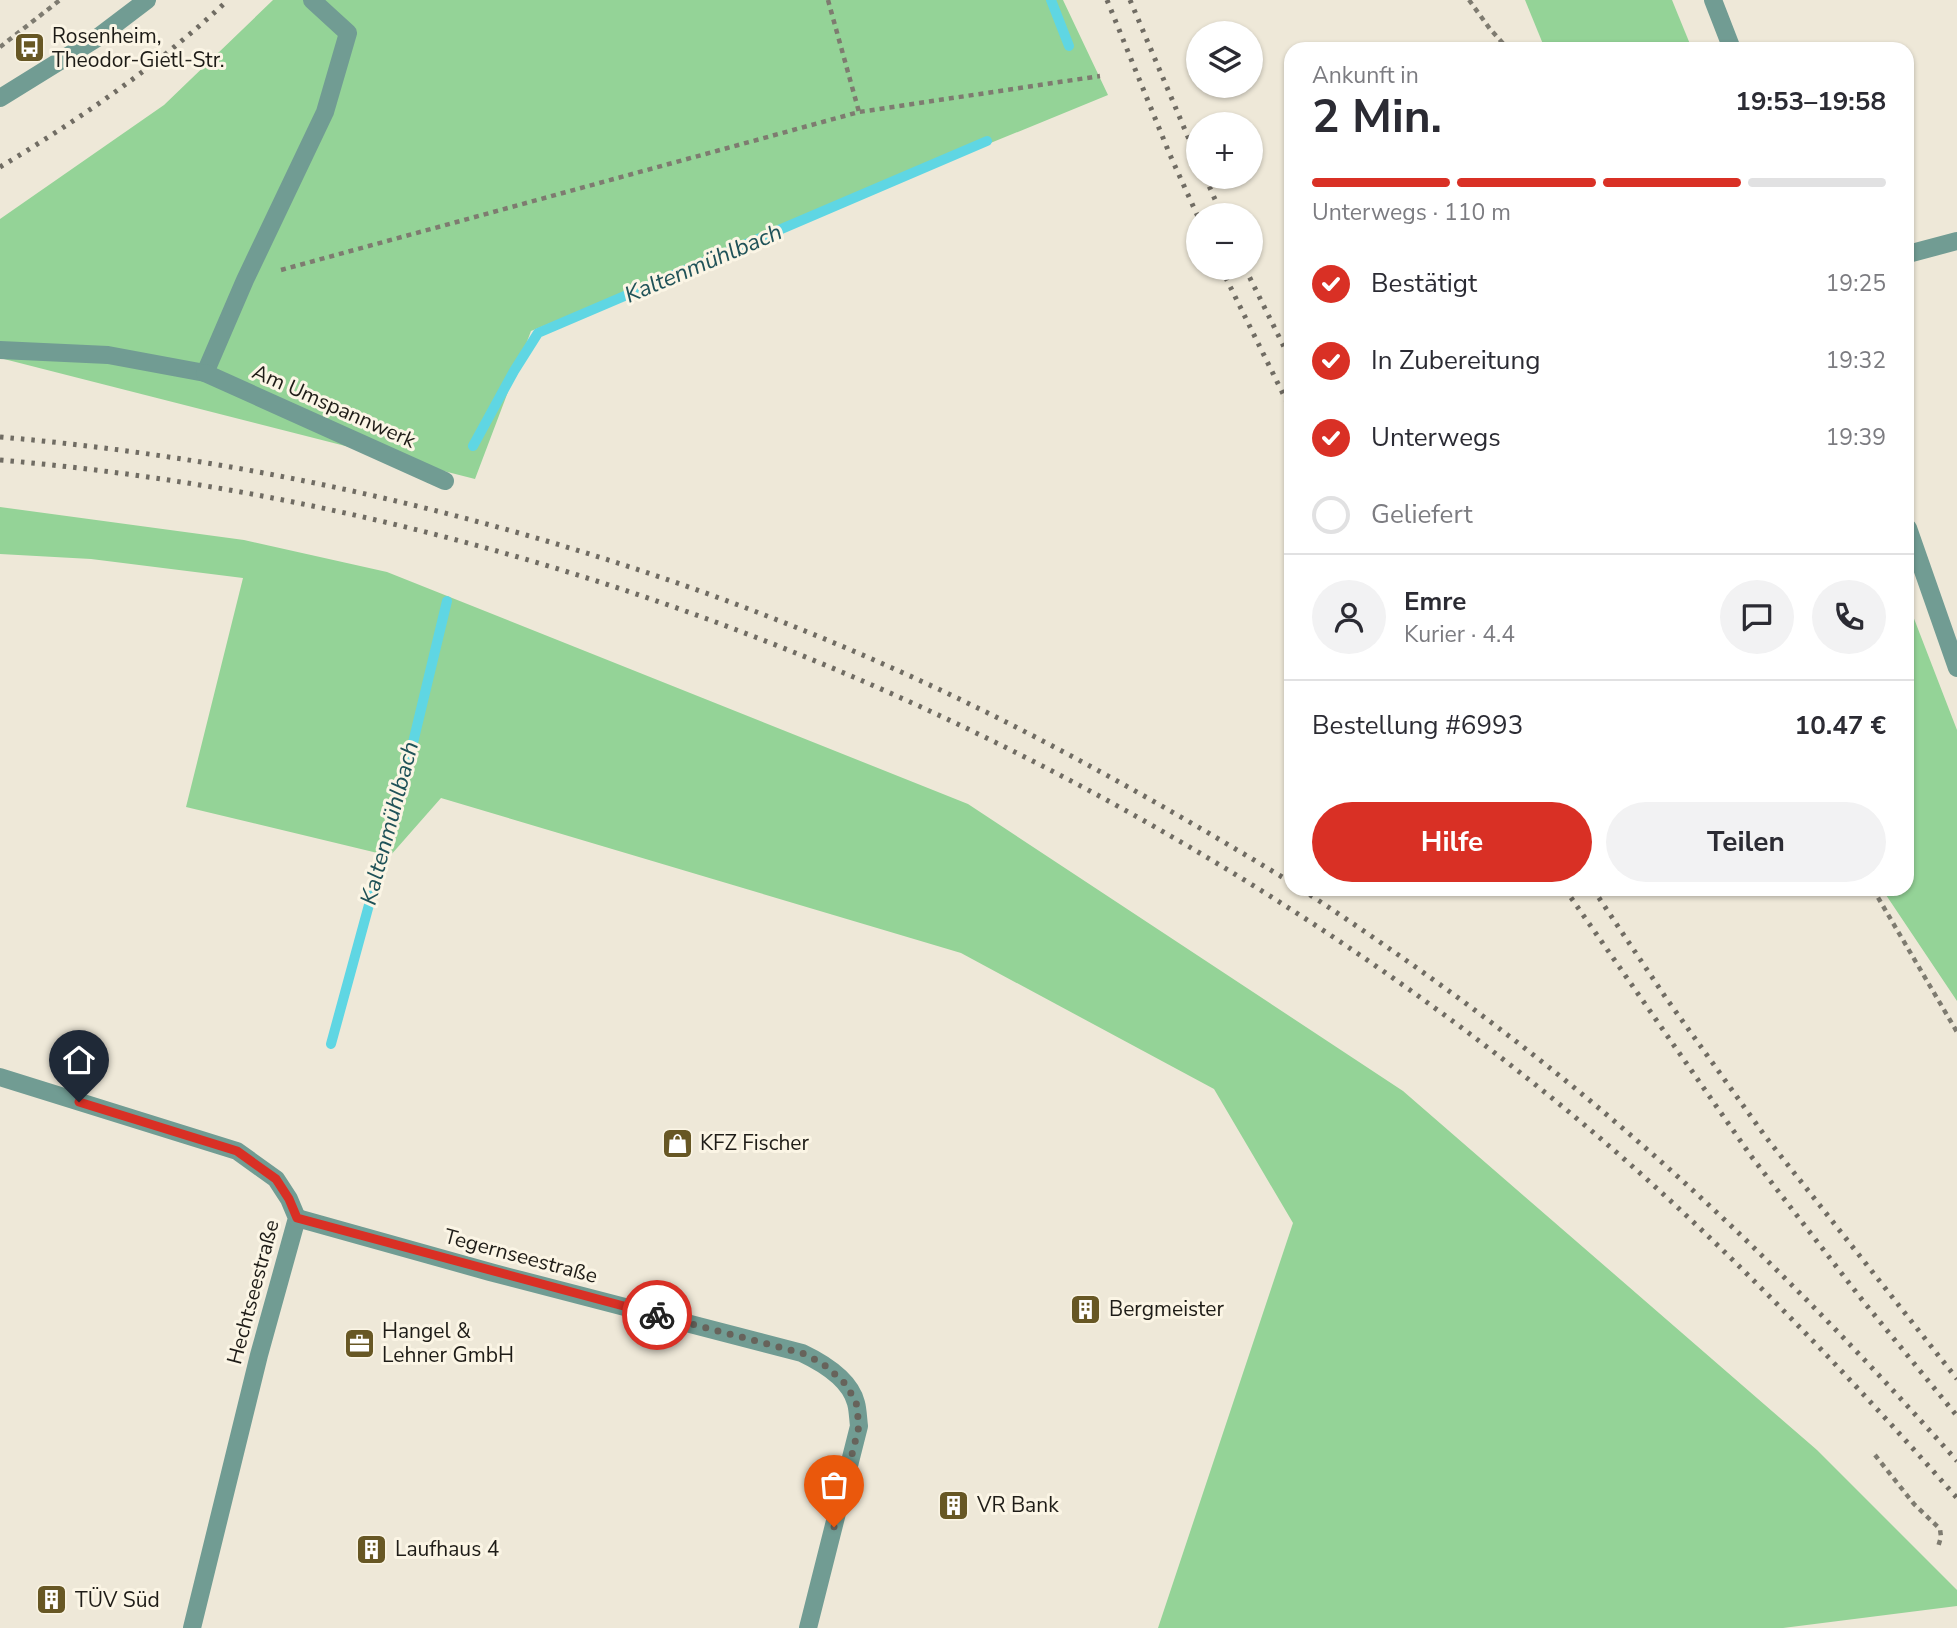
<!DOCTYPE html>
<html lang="de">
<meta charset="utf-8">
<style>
body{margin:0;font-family:"Nunito Sans",sans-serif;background:#f2f2f3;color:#2b2b33;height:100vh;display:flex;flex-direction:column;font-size:26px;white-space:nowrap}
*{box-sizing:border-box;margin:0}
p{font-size:23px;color:#7c7c81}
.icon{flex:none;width:38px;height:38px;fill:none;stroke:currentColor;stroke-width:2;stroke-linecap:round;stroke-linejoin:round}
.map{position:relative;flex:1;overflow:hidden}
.side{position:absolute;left:1284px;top:42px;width:630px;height:854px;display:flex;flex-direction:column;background:#fff;border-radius:21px;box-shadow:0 2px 5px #0004}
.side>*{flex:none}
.buttons{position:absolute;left:1186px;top:21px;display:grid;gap:14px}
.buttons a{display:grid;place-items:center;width:77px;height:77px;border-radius:50%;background:#fff;box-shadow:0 2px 5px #0004;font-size:35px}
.pin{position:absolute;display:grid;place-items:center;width:60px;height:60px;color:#fff;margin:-72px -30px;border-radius:50% 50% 50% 0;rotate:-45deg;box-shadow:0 0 7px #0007}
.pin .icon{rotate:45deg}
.courier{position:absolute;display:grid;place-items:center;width:70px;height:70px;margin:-35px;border:5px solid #d93025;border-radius:50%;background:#fff;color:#222;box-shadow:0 2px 9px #0007}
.summary em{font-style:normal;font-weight:700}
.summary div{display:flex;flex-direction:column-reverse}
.summary{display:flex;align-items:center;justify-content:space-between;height:119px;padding:0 28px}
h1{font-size:46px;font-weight:700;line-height:52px}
.bar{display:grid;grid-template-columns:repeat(4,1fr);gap:10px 7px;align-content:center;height:84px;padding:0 28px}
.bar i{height:9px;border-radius:5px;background:#e1e1e2}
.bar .current{background:#d93025}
.bar p{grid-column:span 4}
.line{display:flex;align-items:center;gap:18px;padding:0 28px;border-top:2px solid #e1e1e2}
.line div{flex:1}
.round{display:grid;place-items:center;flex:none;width:74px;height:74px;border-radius:37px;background:#f2f2f3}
ol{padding:0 28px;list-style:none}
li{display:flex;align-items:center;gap:21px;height:77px}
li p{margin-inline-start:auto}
li .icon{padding:7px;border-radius:50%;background:#d93025;color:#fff;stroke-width:4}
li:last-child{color:#7c7c81}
li i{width:38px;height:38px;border:4px solid #e1e1e2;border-radius:50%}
.primary-button{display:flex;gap:14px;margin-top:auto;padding:14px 28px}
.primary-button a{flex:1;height:80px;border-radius:42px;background:#d93025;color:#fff;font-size:28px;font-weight:700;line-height:80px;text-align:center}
.primary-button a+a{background:#f2f2f3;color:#2b2b33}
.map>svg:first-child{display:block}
.green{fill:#94d397}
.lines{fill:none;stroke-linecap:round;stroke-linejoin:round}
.stream{stroke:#5fd6e3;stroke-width:10}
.path{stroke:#7e7b70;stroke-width:4.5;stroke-dasharray:5 5;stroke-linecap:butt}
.minor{stroke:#719c93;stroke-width:18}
.rail{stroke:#706c63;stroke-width:5;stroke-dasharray:3.5 7;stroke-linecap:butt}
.done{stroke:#67635b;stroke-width:7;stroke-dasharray:0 12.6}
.route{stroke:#d93025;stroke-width:9}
.labels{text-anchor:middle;stroke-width:6;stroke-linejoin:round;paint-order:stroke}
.poi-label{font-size:21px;fill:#1e1c17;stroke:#fbf5e5;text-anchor:start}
.street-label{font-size:21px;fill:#1e1c17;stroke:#fbf5e5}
.water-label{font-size:23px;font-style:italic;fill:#1f5258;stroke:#fbf5e5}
</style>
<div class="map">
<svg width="1957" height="1628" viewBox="0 0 1957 1628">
<rect width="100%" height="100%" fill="#eee8d8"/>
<g class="green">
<polygon points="273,0 1063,0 1108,95 531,331 475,479 0,358 0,219 164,105"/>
<polygon points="1525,0 1672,0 1692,49 1545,49"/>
<polygon points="0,507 244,540 387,572 968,804 1403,1091 1817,1450 1957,1590 1957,1606 1783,1628 1158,1628 1293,1223 1214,1089 961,953 441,798 390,856 186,807 243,578 91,559 0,554"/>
<polygon points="1908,603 1957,730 1957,1001 1882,889 1908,889"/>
</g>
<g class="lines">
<g class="stream">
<polyline points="1051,0 1069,46"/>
<polyline points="473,446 514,371 538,333 987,141"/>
<polyline points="331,1044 411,751 447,601"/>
</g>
<g class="path">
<polyline points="828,0 859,112"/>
<polyline points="1469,0 1490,29 1508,49"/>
<polyline points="0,47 60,0"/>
<polyline points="281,270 859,112 1100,76"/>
<polyline points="1873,889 1957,1032"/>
<polyline points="1875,1455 1914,1504 1940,1529 1941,1537 1938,1547"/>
</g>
<g class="minor">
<polyline points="1713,0 1732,49"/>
<polyline points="0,98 97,38 147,0"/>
<polyline points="1908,254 1957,241"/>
<polyline points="0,350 108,355 205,373 245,280 325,112 348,33 312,0"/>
<polyline points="205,373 445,481"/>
<polyline points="1908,528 1957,668"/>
<polyline points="0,1077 237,1151 276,1179 289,1199 297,1218 259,1355 192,1628"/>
<path d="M297,1218l193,54 312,81c21,10 48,26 54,50 2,7 2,16 3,23l-51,202"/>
</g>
<g class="rail">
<polyline points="1107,0 1170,155 1199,219"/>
<polyline points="1130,0 1199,163"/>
<path d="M0,167c80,-48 160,-103 228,-167"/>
<polyline points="1205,177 1222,215"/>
<polyline points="1221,268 1292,412"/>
<polyline points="1245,268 1292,363"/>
<path d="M0,437c341,29 696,129 1002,283 99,50 195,105 290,163"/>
<path d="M0,460c559,48 1106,280 1542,630 151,121 287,263 415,408"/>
<path d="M1301,889c113,74 223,154 326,243 118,101 227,213 330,329"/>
<polyline points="1565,889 1751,1156 1863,1301 1957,1416"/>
<polyline points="1593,889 1666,998 1765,1136 1957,1379"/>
</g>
</g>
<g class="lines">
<polyline class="done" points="657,1315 802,1353 822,1363 843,1381 856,1401 859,1426 834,1527"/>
<polyline class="route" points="79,1102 237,1151 276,1179 289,1199 297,1218 657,1315"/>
</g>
<defs>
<symbol id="bus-square" viewBox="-11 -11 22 22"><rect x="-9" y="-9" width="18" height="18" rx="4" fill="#675724" stroke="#fbf5e5"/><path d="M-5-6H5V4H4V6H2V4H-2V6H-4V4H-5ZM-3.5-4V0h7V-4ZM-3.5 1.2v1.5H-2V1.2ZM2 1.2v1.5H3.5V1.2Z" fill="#fff"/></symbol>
<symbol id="shop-square" viewBox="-11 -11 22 22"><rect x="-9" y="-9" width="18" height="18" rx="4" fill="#675724" stroke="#fbf5e5"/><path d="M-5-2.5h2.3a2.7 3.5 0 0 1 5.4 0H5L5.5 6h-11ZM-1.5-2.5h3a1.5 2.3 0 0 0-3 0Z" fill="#fff"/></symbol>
<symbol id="building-square" viewBox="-11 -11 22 22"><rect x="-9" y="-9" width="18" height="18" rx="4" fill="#675724" stroke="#fbf5e5"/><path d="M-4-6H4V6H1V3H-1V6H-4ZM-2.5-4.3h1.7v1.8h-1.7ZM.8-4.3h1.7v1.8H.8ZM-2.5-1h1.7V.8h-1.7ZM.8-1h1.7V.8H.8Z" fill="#fff"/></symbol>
<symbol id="office-square" viewBox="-11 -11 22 22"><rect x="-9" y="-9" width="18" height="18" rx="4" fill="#675724" stroke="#fbf5e5"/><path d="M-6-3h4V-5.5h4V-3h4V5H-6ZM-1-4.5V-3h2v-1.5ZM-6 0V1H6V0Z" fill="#fff"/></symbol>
</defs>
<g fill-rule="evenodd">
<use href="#bus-square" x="12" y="30" width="35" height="35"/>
<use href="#shop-square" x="660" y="1126" width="35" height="35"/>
<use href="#building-square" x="1068" y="1292" width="35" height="35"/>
<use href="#office-square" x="342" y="1326" width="35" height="35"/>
<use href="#building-square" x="936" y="1488" width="35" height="35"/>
<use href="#building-square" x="354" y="1532" width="35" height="35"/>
<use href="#building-square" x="34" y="1582" width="35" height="35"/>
</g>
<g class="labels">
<g class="poi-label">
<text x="52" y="43">Rosenheim,<tspan x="52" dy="24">Theodor-Gietl-Str.</tspan></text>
<text x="700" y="1150">KFZ Fischer</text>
<text x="1109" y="1316">Bergmeister</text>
<text x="382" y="1338">Hangel &amp;<tspan x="382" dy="24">Lehner GmbH</tspan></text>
<text x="977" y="1512">VR Bank</text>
<text x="395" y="1556">Laufhaus 4</text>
<text x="75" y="1607">TÜV Süd</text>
</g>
<g class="street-label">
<text transform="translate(334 406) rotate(24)" y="7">Am Umspannwerk</text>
<text transform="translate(521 1256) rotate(15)" y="7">Tegernseestraße</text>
<text transform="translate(253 1292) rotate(-75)" y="7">Hechtseestraße</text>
</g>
<g class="water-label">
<text transform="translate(703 263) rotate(-23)" y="8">Kaltenmühlbach</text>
<text transform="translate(389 823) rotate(-75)" y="8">Kaltenmühlbach</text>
</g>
</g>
</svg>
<div class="buttons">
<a><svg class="icon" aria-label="layers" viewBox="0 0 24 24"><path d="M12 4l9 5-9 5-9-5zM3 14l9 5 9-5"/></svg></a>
<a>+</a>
<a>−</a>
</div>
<div class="pin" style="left:834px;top:1527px;background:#ea580c"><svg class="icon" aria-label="bag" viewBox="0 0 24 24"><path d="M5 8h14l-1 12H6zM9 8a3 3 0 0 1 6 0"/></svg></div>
<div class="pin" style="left:79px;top:1102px;background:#1f2937"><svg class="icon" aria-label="home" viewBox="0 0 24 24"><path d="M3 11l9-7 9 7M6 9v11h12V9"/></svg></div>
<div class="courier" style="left:657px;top:1315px"><svg class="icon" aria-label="bike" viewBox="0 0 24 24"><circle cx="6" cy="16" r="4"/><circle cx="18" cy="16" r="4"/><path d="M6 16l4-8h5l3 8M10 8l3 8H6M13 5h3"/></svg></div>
<section class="side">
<div class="summary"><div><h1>2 Min.</h1><p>Ankunft in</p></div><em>19:53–19:58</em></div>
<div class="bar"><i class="current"></i><i class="current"></i><i class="current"></i><i></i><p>Unterwegs · 110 m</p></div>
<ol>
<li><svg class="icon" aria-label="check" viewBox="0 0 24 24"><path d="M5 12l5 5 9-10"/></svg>Bestätigt<p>19:25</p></li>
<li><svg class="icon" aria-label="check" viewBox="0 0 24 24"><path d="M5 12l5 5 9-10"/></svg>In Zubereitung<p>19:32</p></li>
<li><svg class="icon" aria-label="check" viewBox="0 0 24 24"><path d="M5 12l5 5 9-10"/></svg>Unterwegs<p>19:39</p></li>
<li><i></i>Geliefert</li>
</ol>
<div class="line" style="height:126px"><a class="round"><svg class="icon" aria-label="person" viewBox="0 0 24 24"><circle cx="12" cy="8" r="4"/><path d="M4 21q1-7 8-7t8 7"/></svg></a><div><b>Emre</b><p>Kurier · 4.4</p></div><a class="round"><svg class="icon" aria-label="chat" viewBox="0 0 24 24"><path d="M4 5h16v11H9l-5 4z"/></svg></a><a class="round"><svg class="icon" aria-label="phone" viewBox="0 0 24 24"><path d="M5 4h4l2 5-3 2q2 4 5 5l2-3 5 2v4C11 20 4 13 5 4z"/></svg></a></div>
<div class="line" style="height:91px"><div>Bestellung #6993</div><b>10.47 €</b></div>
<div class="primary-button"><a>Hilfe</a><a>Teilen</a></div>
</section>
</div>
